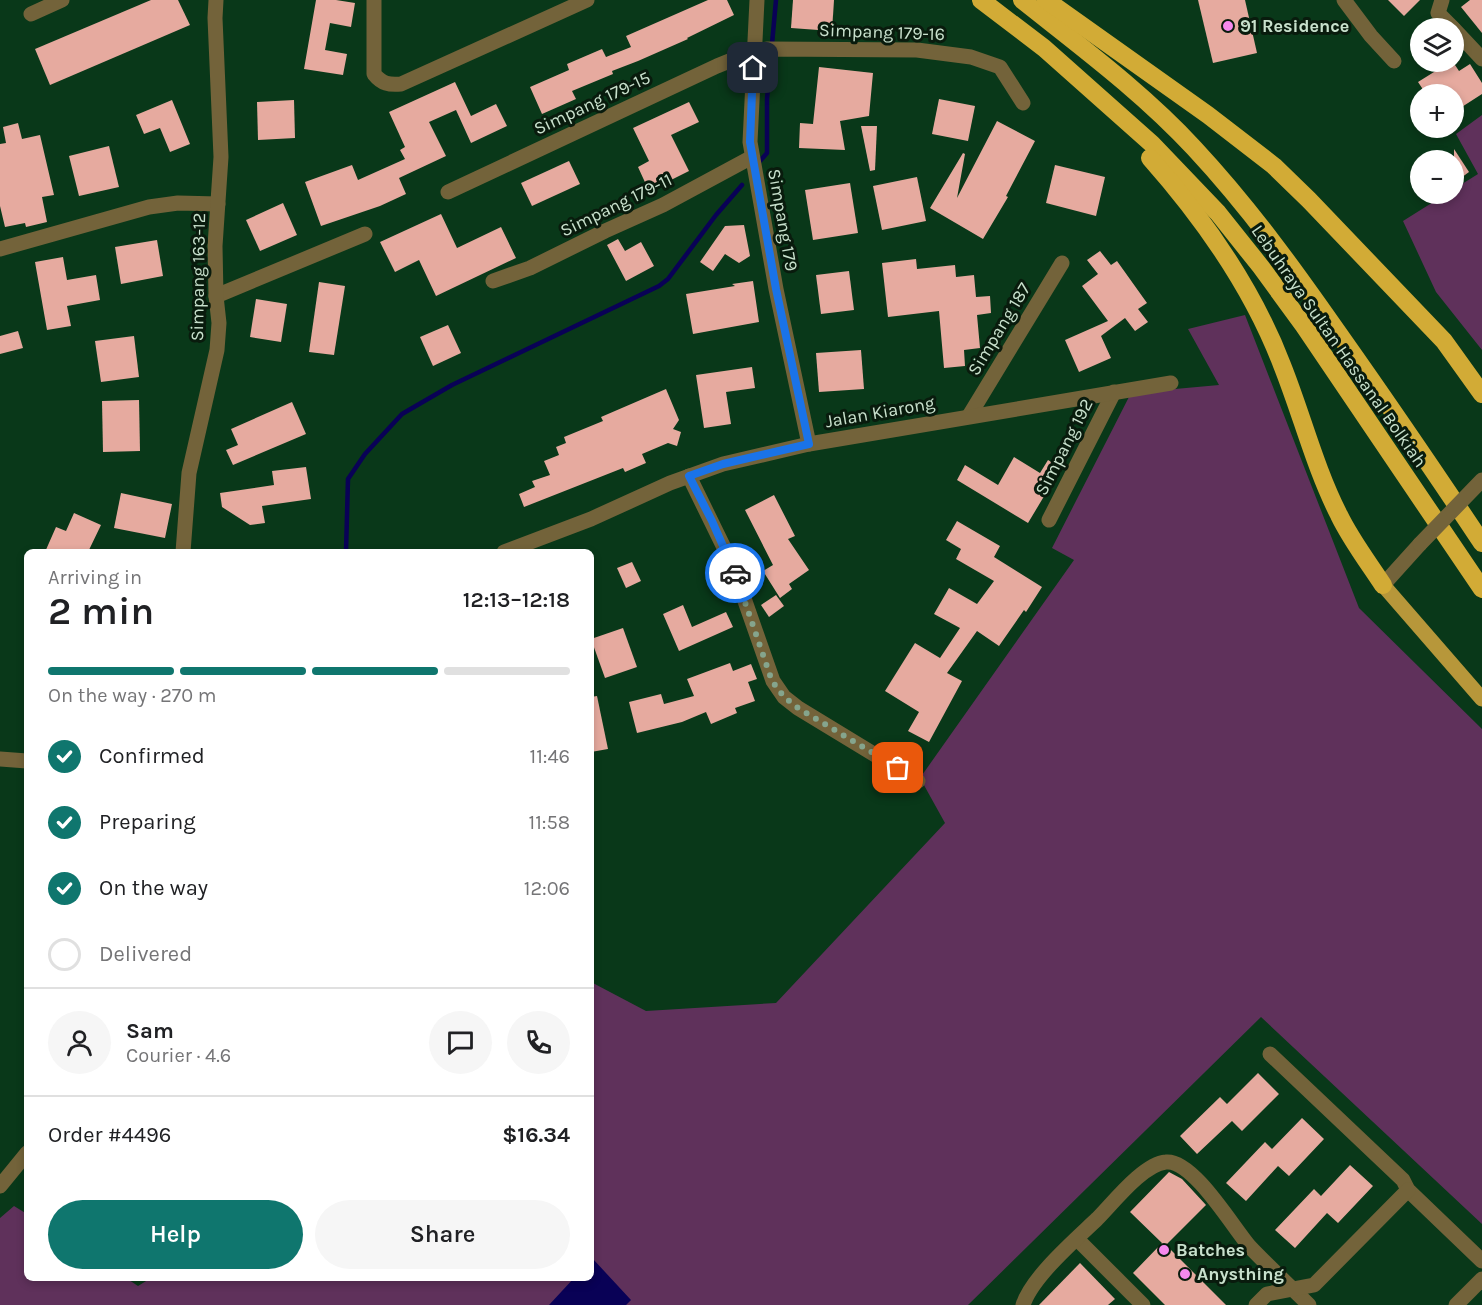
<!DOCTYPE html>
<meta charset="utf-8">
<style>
body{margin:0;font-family:Karla,sans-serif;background:#f6f6f6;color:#202124;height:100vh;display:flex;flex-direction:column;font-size:22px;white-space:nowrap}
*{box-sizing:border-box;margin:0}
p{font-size:20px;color:#757577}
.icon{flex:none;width:33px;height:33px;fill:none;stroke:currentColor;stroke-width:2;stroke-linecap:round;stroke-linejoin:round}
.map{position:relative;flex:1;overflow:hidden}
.drawer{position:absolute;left:24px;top:549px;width:570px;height:732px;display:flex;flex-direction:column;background:#fff;border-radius:9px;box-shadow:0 3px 9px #0003}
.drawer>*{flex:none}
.tools{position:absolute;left:1410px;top:18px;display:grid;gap:12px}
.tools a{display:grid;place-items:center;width:54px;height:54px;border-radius:50%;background:#fff;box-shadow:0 3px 9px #0003;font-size:30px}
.pin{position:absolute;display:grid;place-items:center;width:51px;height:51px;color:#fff;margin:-26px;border-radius:12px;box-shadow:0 3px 9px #0006}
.courier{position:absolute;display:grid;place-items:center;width:60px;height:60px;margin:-30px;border:4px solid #1a73e8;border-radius:50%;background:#fff;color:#222;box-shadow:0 2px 8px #0007}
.head em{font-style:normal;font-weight:600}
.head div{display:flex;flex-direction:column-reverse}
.head{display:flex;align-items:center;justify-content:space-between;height:102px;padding:0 24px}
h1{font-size:39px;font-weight:600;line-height:45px}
.bar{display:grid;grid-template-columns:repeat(4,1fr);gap:9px 6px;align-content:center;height:72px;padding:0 24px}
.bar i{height:8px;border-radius:4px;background:#e0e0e0}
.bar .active{background:#0f766e}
.bar p{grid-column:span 4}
.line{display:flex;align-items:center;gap:15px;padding:0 24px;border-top:2px solid #e0e0e0}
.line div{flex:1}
.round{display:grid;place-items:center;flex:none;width:63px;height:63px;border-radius:32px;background:#f6f6f6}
ol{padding:0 24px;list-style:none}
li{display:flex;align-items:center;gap:18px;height:66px}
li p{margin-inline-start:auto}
li .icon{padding:6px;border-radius:50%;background:#0f766e;color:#fff;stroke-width:4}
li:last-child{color:#757577}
li i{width:33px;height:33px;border:3px solid #e0e0e0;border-radius:50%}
.cta{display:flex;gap:12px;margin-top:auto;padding:12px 24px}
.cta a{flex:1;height:69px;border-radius:36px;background:#0f766e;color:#fff;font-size:24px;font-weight:600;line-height:69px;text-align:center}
.cta a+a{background:#f6f6f6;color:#202124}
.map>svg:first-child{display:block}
.green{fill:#5f315b}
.water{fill:#090156}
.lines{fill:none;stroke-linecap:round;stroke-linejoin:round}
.stream{stroke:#090156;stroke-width:4.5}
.building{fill:#e6aa9f}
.minor{stroke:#73633a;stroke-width:15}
.major{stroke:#b7973a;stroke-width:15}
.highway{stroke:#d2ab36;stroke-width:18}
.minor-bridge{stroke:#73633a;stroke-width:15}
.done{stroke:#85a58d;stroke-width:6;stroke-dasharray:0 10.8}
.route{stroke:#1a73e8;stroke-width:8}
.poi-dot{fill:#f689ed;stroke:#091b0d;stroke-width:2}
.labels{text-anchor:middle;stroke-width:6;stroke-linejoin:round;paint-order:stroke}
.poi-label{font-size:18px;font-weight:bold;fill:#c8e0cc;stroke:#091b0d;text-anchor:start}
.street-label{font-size:18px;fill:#c8e0cc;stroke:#091b0d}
</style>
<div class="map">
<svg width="1482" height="1305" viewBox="0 0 1482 1305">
<rect width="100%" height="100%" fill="#093819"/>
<g class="green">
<polygon points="1482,115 1482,350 1436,292 1403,221 1446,194 1454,194 1454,189 1478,174 1456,134"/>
<polygon points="1245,315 1359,608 1482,729 1482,1224 1261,1017 968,1305 0,1305 0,1218 14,1206 27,1214 27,1278 126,1278 138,1286 151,1278 591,1278 591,982 646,1011 776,1003 945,823 920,778 1074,560 1052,548 1131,393 1219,385 1188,329"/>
</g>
<polygon class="water" points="593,1259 631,1300 626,1305 549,1305 574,1278 591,1278 591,1261"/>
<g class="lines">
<g class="stream">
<polyline points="760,161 767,153 767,99 776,0"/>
<polyline points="346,552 348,479 365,454 402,414 452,385 659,286 668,279 716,215 742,185"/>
</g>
</g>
<g class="building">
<polygon points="151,0 178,0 190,25 50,85 35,49"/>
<polygon points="316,0 336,0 355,3 351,27 330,23 325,50 347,54 343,75 304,69"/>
<polygon points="708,0 727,0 734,15 687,38 688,39 638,61 612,71 613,74 572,91 576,99 542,114 530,87 569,70 567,64 602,49 606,57 631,47 626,36"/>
<polygon points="793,0 834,0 832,31 791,28"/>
<polygon points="1198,0 1245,0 1257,53 1213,63"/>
<polygon points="1388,0 1420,0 1404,16"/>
<polygon points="1470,0 1482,0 1482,33 1461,7"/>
<polygon points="1450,62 1453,62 1459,71 1470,64 1482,83 1482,94 1454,112 1454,94 1426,94 1418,82"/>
<polygon points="819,67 873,73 869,116 840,121 845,150 799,148 800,123 813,124"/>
<polygon points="455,82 471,116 496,104 507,126 471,143 456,110 429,122 446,156 399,178 406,194 380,206 321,226 305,182 352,165 358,180 405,159 400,150 405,147 389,112"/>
<polygon points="939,99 975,106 968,141 932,134"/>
<polygon points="172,100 190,144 170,152 160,128 144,134 136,115"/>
<polygon points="294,100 295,138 258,140 257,102"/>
<polygon points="689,102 699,122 671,135 689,171 649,191 638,167 649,161 633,128"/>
<polygon points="997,121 1035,141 1006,196 1008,197 983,239 930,208 963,153 965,154 957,198"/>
<polygon points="18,123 22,139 40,135 54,195 42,197 47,222 26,227 25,223 5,227 0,206 0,144 6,143 3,127"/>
<polygon points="861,126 877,126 875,170 870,171"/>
<polygon points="109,146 119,187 79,196 69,156"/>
<polygon points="1454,149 1469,172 1454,183"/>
<polygon points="569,161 580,184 532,206 521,183"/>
<polygon points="1055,165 1105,177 1096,216 1046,203"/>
<polygon points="917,177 926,221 882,230 873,186"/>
<polygon points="850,183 858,233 813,240 805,190"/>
<polygon points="283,203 297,235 260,251 246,220"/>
<polygon points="441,214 457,248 501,227 516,258 436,296 419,260 395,272 380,242"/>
<polygon points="744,225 750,256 739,263 725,254 713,271 700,262 725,226"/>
<polygon points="618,239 625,251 641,242 654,266 626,281 607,245"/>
<polygon points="157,240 163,276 121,284 115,247"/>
<polygon points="1100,251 1111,265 1117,261 1147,303 1138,309 1148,322 1135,331 1125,318 1101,336 1111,358 1079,372 1065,340 1108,321 1082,286 1098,274 1087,260"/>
<polygon points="63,257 67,280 96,275 100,300 67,306 71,326 47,330 35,262"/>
<polygon points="916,259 917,269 955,265 956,277 974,275 976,297 990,296 991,313 977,315 980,348 964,350 965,366 944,368 939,311 888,317 882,263"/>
<polygon points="849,271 854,310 821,314 816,275"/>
<polygon points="753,281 759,322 693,334 686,294 735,286 732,284"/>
<polygon points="319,282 345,286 334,355 309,352"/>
<polygon points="256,299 287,304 281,342 250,337"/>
<polygon points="448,325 461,353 433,366 420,337"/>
<polygon points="18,331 23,348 0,354 0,336"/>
<polygon points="134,336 139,377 101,382 95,341"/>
<polygon points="861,350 864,389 819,392 816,353"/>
<polygon points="752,367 755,388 726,392 731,424 704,428 696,375"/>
<polygon points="666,389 679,420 673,429 681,432 677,446 668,443 642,454 646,463 625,472 623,468 524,507 519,494 535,487 532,481 550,475 544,461 559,455 556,447 566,443 564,437 603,421 601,417"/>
<polygon points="139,400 140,451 103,452 102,401"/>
<polygon points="292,402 306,434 233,465 226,450 238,445 231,429"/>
<polygon points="1014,457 1040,473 1048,460 1061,468 1028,523 957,480 965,465 998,485"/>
<polygon points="306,467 311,499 262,506 265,523 250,525 222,507 220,493 274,485 272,471"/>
<polygon points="121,493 172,504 165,538 114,528"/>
<polygon points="774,495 795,536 788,539 809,570 789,584 792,589 780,598 763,571 773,565 745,510"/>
<polygon points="74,513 101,525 88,552 45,552 56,527 66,531"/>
<polygon points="957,521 1000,546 994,557 1042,587 1026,612 1024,610 999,646 977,631 947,673 962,681 929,742 908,731 919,712 885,691 915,643 940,658 960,628 934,614 949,588 977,604 994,581 956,559 961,549 946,540"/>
<polygon points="632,562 641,581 626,588 617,568"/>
<polygon points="776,595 784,606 769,617 761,605"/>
<polygon points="683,605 692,627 726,612 733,627 679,651 663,614"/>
<polygon points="623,628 637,667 605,678 591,639"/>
<polygon points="730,663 733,671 751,664 757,679 748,682 755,701 735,708 737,713 711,724 706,712 682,722 637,733 629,702 661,694 664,704 694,696 687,679"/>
<polygon points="597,696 608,749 591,752 591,697"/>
<polygon points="1258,1073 1279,1094 1242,1131 1232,1121 1197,1154 1180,1136 1220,1097 1227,1104"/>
<polygon points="1302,1118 1324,1139 1289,1176 1278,1166 1246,1201 1226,1183 1265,1142 1272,1149"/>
<polygon points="1350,1165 1373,1186 1338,1223 1327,1213 1295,1248 1275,1230 1314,1189 1321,1196"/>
<polygon points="1169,1172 1182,1179 1206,1205 1166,1245 1226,1305 1165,1305 1133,1273 1162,1243 1130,1212"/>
<polygon points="1080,1263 1115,1299 1108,1305 1039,1305"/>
</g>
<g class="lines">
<g class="minor">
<path d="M374,0v74c8,10 15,11 27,10l186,-84"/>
<polyline points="757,0 750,142 776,289 809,444"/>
<polyline points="1344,0 1371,36 1394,61"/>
<polyline points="1442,0 1438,13 1453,28"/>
<polyline points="31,14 62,0"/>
<polyline points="1454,29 1482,59"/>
<polyline points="448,192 717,66 754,51 768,49 917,50 971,57 1000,67 1023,103"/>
<polyline points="0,249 149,207 178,203 218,204"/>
<polyline points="493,281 530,268 605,231 663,205 752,157"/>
<polyline points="216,296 365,234"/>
<polyline points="969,416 1062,263"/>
<polyline points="689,476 732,564 773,681 784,697 798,708 918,781"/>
<polyline points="1049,520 1114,392"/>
<polyline points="183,552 189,473 217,350 219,323 216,296 215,246 221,157 215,18 216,0"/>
<polyline points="504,552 591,519 670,483 723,464 809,444 1171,383"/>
<polyline points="1383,585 1420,544"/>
<polyline points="0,759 27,761"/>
<polyline points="1270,1054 1403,1180 1408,1190 1482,1261"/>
<polyline points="0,1186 27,1153"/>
<polyline points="1077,1239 1143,1305"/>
<path d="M1023,1305c9,-28 52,-65 74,-86 16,-16 46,-55 69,-57 27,-3 68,67 84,85 19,20 40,39 59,58"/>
<polyline points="1256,1305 1267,1294 1314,1285 1408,1190"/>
<polyline points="1456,1305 1482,1279"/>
</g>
<polyline class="major" points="1383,585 1482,699"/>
<g class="highway">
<polyline points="981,0 1044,48 1152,144 1218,213 1261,267 1304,326 1482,589"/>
<path d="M1022,0c59,47 120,92 172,148 55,59 101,123 147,189 48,68 95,137 141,206"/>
<polyline points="1046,0 1208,115 1274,166 1309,200 1444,341 1482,394"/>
<path d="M1150,158c54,61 103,131 132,207 20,50 33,103 57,150 12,25 29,47 44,70"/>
</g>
<polyline class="minor-bridge" points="1420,544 1482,480"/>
</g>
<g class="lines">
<polyline class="done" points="735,573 772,681 784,697 798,708 898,768"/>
<polyline class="route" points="735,573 712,521 689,476 723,464 809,444 776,289 750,142 753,68"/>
</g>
<g class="poi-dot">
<circle cx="1228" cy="26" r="6"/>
<circle cx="1164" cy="1250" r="6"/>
<circle cx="1185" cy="1274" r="6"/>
</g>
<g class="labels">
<g class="poi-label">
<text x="1240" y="32">91 Residence</text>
<text x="1176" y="1256">Batches</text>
<text x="1197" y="1280">Anysthing</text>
</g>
<g class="street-label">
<text transform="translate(882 32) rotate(2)" y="6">Simpang 179-16</text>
<text transform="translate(592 103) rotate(-25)" y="6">Simpang 179-15</text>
<text transform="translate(616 205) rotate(-26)" y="6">Simpang 179-11</text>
<text transform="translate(783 220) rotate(80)" y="6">Simpang 179</text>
<text transform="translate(198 277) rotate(-89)" y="6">Simpang 163-12</text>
<text transform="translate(999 329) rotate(-59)" y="6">Simpang 187</text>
<text transform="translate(1339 346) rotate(55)" y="6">Lebuhraya Sultan Hassanal Bolkiah</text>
<text transform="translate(880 412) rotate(-10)" y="6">Jalan Kiarong</text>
<text transform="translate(1064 447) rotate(-63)" y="6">Simpang 192</text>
</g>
</g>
</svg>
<div class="tools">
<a><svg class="icon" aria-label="layers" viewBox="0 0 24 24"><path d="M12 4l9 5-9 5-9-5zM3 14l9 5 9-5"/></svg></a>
<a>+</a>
<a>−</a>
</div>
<div class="pin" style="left:898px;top:768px;background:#ea580c"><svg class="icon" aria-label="bag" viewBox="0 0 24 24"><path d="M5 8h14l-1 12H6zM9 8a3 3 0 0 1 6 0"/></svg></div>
<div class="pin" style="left:753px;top:68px;background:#1f2937"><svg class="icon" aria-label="home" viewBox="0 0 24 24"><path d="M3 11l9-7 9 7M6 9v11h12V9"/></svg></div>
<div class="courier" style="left:735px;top:573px"><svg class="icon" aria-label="car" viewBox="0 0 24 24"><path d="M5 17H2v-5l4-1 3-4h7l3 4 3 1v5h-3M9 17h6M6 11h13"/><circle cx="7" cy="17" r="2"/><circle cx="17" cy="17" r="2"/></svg></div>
<section class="drawer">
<div class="head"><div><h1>2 min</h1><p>Arriving in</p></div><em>12:13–12:18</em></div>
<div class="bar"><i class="active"></i><i class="active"></i><i class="active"></i><i></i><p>On the way · 270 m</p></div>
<ol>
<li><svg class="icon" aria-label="check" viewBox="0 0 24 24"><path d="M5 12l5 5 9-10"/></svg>Confirmed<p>11:46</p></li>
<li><svg class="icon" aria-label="check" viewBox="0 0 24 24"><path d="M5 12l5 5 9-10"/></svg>Preparing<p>11:58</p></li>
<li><svg class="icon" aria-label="check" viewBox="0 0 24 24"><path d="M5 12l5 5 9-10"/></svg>On the way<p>12:06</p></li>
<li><i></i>Delivered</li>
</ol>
<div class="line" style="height:108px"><a class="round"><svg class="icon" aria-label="person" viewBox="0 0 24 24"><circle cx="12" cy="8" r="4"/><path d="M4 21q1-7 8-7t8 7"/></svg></a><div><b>Sam</b><p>Courier · 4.6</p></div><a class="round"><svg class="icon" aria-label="chat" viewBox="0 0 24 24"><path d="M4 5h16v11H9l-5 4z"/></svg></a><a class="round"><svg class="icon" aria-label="phone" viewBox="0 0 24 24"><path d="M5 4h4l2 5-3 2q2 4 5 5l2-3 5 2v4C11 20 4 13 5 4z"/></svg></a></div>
<div class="line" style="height:78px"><div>Order #4496</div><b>$16.34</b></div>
<div class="cta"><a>Help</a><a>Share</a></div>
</section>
</div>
